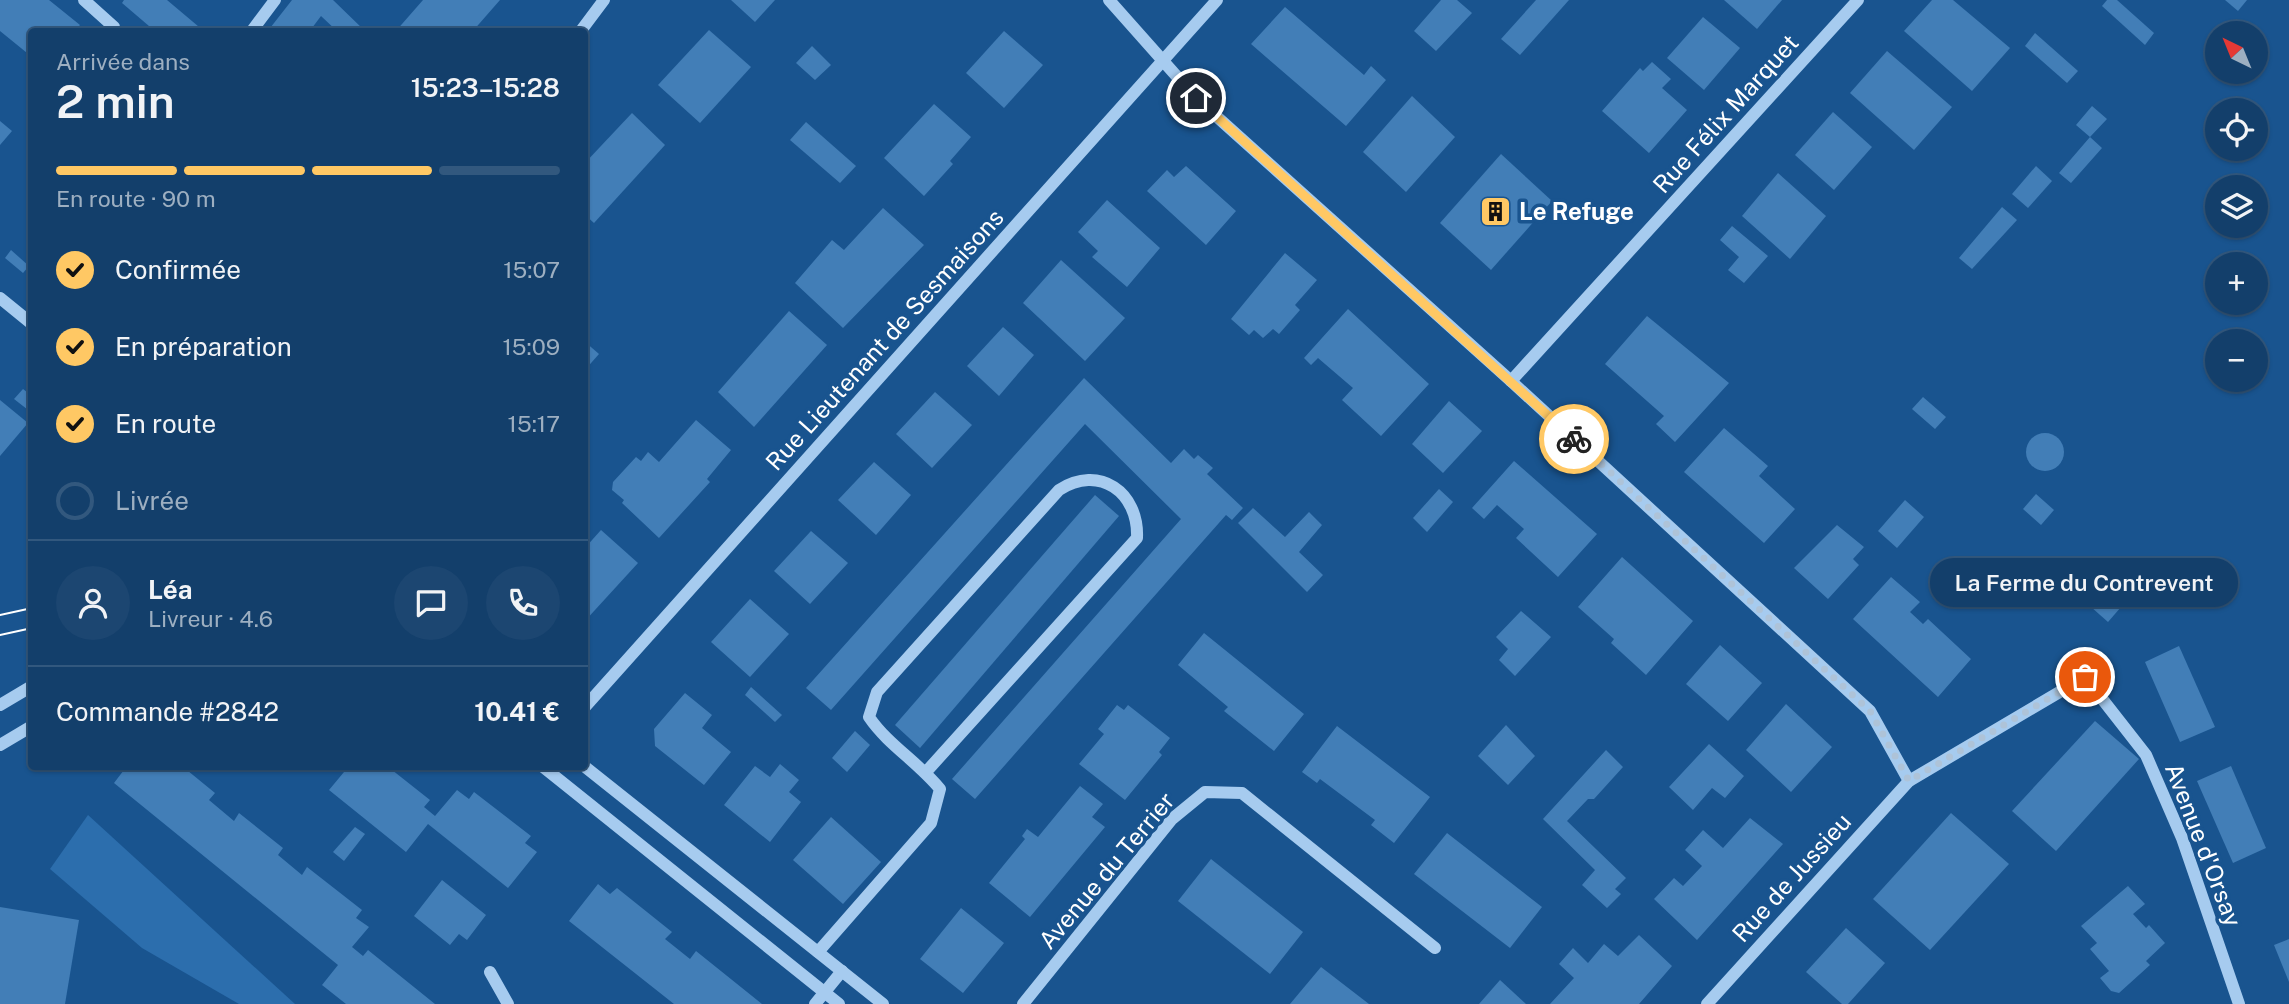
<!DOCTYPE html>
<html lang="fr">
<meta charset="utf-8">
<style>
body{margin:0;font-family:"Public Sans",sans-serif;background:#1c4671;color:#f1f3f6;height:100vh;display:flex;flex-direction:column;font-size:26px;white-space:nowrap}
*{box-sizing:border-box;margin:0}
p{font-size:23px;color:#9dafc1}
.icon{flex:none;width:38px;height:38px;fill:none;stroke:currentColor;stroke-width:2;stroke-linecap:round;stroke-linejoin:round}
.map{position:relative;flex:1;overflow:hidden}
.details{position:absolute;left:28px;top:28px;width:560px;height:742px;display:flex;flex-direction:column;background:#133f6b;border-radius:7px;box-shadow:0 2px 5px #0004,0 0 0 2px #32587e}
.details>*{flex:none}
.needle{width:46px;rotate:317deg}
.tools{position:absolute;left:2205px;top:21px;display:grid;gap:14px}
.tools a{display:grid;place-items:center;width:63px;height:63px;border-radius:50%;background:#133f6b;box-shadow:0 2px 5px #0004,0 0 0 2px #32587e;font-size:35px}
.pin{position:absolute;display:grid;place-items:center;width:60px;height:60px;color:#fff;margin:-30px;border:4px solid #fff;border-radius:50%;box-shadow:0 2px 7px #0007}
.courier{position:absolute;display:grid;place-items:center;width:70px;height:70px;margin:-35px;border:5px solid #ffc864;border-radius:50%;background:#fff;color:#222;box-shadow:0 2px 9px #0007}
.bubble{position:absolute;height:49px;border-radius:24px;background:#133f6b;box-shadow:0 2px 5px #0004,0 0 0 2px #32587e;font-size:23px;font-weight:600;line-height:49px;text-align:center}
.overview em{font-style:normal;font-weight:600}
.overview div{display:flex;flex-direction:column-reverse}
.overview{display:flex;align-items:center;justify-content:space-between;height:119px;padding:0 28px}
h1{font-size:46px;font-weight:600;line-height:52px}
.bar{display:grid;grid-template-columns:repeat(4,1fr);gap:10px 7px;align-content:center;height:84px;padding:0 28px}
.bar i{height:9px;border-radius:5px;background:#32587e}
.bar .active{background:#ffc864}
.bar p{grid-column:span 4}
.line{display:flex;align-items:center;gap:18px;padding:0 28px;border-top:2px solid #32587e}
.line div{flex:1}
.round{display:grid;place-items:center;flex:none;width:74px;height:74px;border-radius:37px;background:#1c4671}
ol{padding:0 28px;list-style:none}
li{display:flex;align-items:center;gap:21px;height:77px}
li p{margin-inline-start:auto}
li .icon{padding:7px;border-radius:50%;background:#ffc864;color:#111;stroke-width:4}
li:last-child{color:#9dafc1}
li i{width:38px;height:38px;border:4px solid #32587e;border-radius:50%}
.map>svg:first-child{display:block}
.green{fill:#2c6ead}
.building{fill:#427eb7}
.lines{fill:none;stroke-linecap:round;stroke-linejoin:round}
.minor{stroke:#a6cbef;stroke-width:12}
.tram{stroke:#fff;stroke-width:2}
.done{stroke:#aec3d8;stroke-width:7;stroke-dasharray:0 12.6}
.route{stroke:#ffc864;stroke-width:9}
.labels{text-anchor:middle;stroke-width:7;stroke-linejoin:round;paint-order:stroke}
.street-label{font-size:24px;fill:#fff;stroke:#19548f}
.poi-label{font-size:24px;font-weight:bold;fill:#fff;stroke:#19548f;text-anchor:start}
</style>
<div class="map">
<svg width="2289" height="1004" viewBox="0 0 2289 1004">
<rect width="100%" height="100%" fill="#19548f"/>
<polygon class="green" points="88,815 295,1004 239,1004 142,948 50,869"/>
<g class="building">
<polygon points="0,0 49,0 80,25 74,32 32,32 32,57 0,31"/>
<polygon points="124,0 167,0 205,32 156,32 122,3"/>
<polygon points="292,0 333,0 364,30 338,32 321,16 309,32 267,32"/>
<polygon points="423,0 500,0 472,32 395,32"/>
<polygon points="731,0 775,0 755,22"/>
<polygon points="1441,0 1457,0 1472,13 1436,51 1414,31"/>
<polygon points="1536,0 1569,0 1520,55 1501,39"/>
<polygon points="1724,0 1782,0 1757,29"/>
<polygon points="1932,0 1953,0 2010,48 1972,91 1904,31"/>
<polygon points="2107,0 2117,0 2154,33 2145,45 2102,6"/>
<polygon points="2225,0 2247,0 2238,11"/>
<polygon points="1285,7 1364,75 1371,66 1386,80 1346,126 1251,44"/>
<polygon points="1703,17 1740,48 1704,90 1667,58"/>
<polygon points="709,30 751,67 700,123 658,85"/>
<polygon points="1004,31 1043,65 1004,108 966,73"/>
<polygon points="2035,33 2078,71 2067,83 2025,46"/>
<polygon points="812,46 831,65 815,80 796,63"/>
<polygon points="1887,51 1952,107 1914,150 1850,93"/>
<polygon points="1652,62 1671,79 1662,88 1687,110 1649,153 1602,111 1640,68 1643,71"/>
<polygon points="1412,96 1455,137 1406,192 1363,152"/>
<polygon points="934,104 971,137 950,161 953,164 924,196 884,158"/>
<polygon points="2092,106 2107,119 2090,137 2102,148 2071,183 2059,173 2090,137 2076,125"/>
<polygon points="1833,112 1872,147 1834,190 1795,155"/>
<polygon points="632,113 665,145 594,223 584,214 584,164"/>
<polygon points="0,121 12,131 0,145"/>
<polygon points="806,122 856,166 840,183 790,140"/>
<polygon points="1501,154 1552,201 1491,270 1440,223"/>
<polygon points="1186,166 1236,211 1206,245 1147,191 1167,170 1174,177"/>
<polygon points="2036,166 2052,181 2028,208 2012,194"/>
<polygon points="1778,173 1826,216 1790,259 1742,216"/>
<polygon points="1107,200 1160,248 1127,287 1092,257 1098,251 1078,232"/>
<polygon points="2002,207 2017,220 1972,269 1959,258"/>
<polygon points="883,208 924,245 843,328 795,283 832,240 844,250"/>
<polygon points="1732,226 1768,256 1744,283 1728,270 1739,257 1720,240"/>
<polygon points="11,250 29,266 23,273 5,258"/>
<polygon points="1285,253 1317,280 1295,305 1300,310 1279,334 1273,329 1263,338 1254,330 1249,335 1231,319"/>
<polygon points="1061,260 1125,318 1085,361 1023,303"/>
<polygon points="1348,309 1429,384 1381,436 1342,400 1353,388 1318,358 1311,365 1304,358"/>
<polygon points="789,311 827,345 754,427 718,392"/>
<polygon points="1647,316 1729,383 1675,442 1656,424 1664,416 1605,364"/>
<polygon points="1003,327 1034,355 999,396 967,366"/>
<polygon points="584,341 599,354 584,371"/>
<polygon points="1084,378 1171,463 1184,449 1194,459 1198,455 1213,468 1207,474 1243,508 1232,520 1226,515 975,799 952,779 1181,519 1085,424 831,710 806,688"/>
<polygon points="23,389 32,396 32,413 14,399"/>
<polygon points="935,392 972,425 932,468 896,434"/>
<polygon points="1923,397 1946,417 1935,429 1912,409"/>
<polygon points="0,400 28,423 0,456"/>
<polygon points="1449,401 1482,431 1443,473 1412,444"/>
<polygon points="696,420 731,450 707,479 710,482 659,538 622,503 624,500 612,490 613,482 636,457 641,461 648,452 659,462"/>
<polygon points="1724,428 1768,466 1759,476 1795,509 1764,543 1684,472"/>
<circle cx="2045" cy="452" r="19"/>
<polygon points="1514,461 1597,534 1558,577 1516,538 1524,529 1497,505 1484,519 1472,508"/>
<polygon points="874,462 911,495 876,535 838,500"/>
<polygon points="1439,489 1453,502 1427,532 1413,518"/>
<polygon points="2036,494 2054,510 2041,525 2023,509"/>
<polygon points="1095,495 1119,516 920,748 895,725"/>
<polygon points="1905,500 1924,517 1897,548 1878,531"/>
<polygon points="1253,508 1285,537 1309,512 1322,525 1299,552 1323,575 1307,592 1238,523"/>
<polygon points="1837,525 1864,547 1853,559 1859,565 1828,599 1794,568"/>
<polygon points="601,530 638,563 584,622 584,549"/>
<polygon points="811,531 848,563 810,604 774,571"/>
<polygon points="1622,557 1693,621 1646,675 1611,643 1614,639 1578,607"/>
<polygon points="1891,577 1920,602 1910,612 1923,624 1928,619 1971,659 1938,697 1853,619"/>
<polygon points="2102,577 2128,599 2108,622 2082,599"/>
<polygon points="750,599 789,634 750,677 711,642"/>
<polygon points="1521,611 1551,637 1515,676 1499,660 1508,649 1496,637"/>
<polygon points="1204,633 1304,714 1274,751 1224,711 1228,707 1178,665"/>
<polygon points="1720,645 1762,683 1728,721 1686,684"/>
<polygon points="2179,646 2215,727 2180,742 2145,662"/>
<polygon points="751,687 782,715 775,722 745,695"/>
<polygon points="685,693 712,715 702,728 731,752 704,785 655,746 654,729"/>
<polygon points="1786,704 1832,747 1791,792 1746,750"/>
<polygon points="1117,705 1124,710 1128,705 1170,738 1159,752 1162,755 1125,800 1079,764 1104,734 1098,729"/>
<polygon points="2095,721 2139,759 2056,851 2012,811"/>
<polygon points="1506,725 1535,756 1508,785 1478,756"/>
<polygon points="1337,726 1430,797 1394,843 1371,825 1375,820 1320,779 1317,783 1302,772"/>
<polygon points="855,731 870,745 847,772 832,758"/>
<polygon points="1709,744 1744,776 1725,798 1712,788 1693,810 1669,787"/>
<polygon points="1606,750 1623,767 1594,799 1588,799 1567,821 1626,878 1615,889 1621,894 1607,908 1582,885 1595,870 1543,819"/>
<polygon points="780,764 799,780 789,792 801,802 770,842 724,805 755,766 770,777"/>
<polygon points="127,766 182,766 215,793 209,800 234,821 239,813 283,848 278,855 302,875 307,867 362,910 356,918 369,927 352,947 363,956 368,950 435,1004 346,1004 322,985 338,965 114,783"/>
<polygon points="349,766 387,766 430,800 424,807 435,816 457,790 469,799 474,792 531,836 525,843 537,852 508,888 428,824 406,852 329,790"/>
<polygon points="2231,766 2266,848 2233,863 2197,781"/>
<polygon points="1080,786 1103,804 1092,817 1105,827 1030,917 989,883 1025,839 1022,836 1027,829 1038,837"/>
<polygon points="1951,813 2009,864 1930,950 1873,899"/>
<polygon points="831,817 881,862 843,904 793,860"/>
<polygon points="1750,818 1783,844 1697,940 1654,899 1674,878 1683,886 1702,866 1685,850 1703,830 1723,848"/>
<polygon points="355,827 365,834 344,861 333,852"/>
<polygon points="1447,833 1542,907 1510,948 1414,874"/>
<polygon points="1211,859 1303,932 1270,974 1178,901"/>
<polygon points="442,880 486,915 467,940 459,934 450,945 414,916"/>
<polygon points="598,884 610,894 617,888 672,932 665,939 690,959 696,951 762,1004 674,1004 569,921"/>
<polygon points="2128,886 2145,904 2133,914 2146,928 2149,925 2165,943 2146,961 2150,965 2119,993 2111,991 2100,978 2109,971 2090,949 2097,943 2081,926"/>
<polygon points="0,907 79,920 65,1004 0,1004"/>
<polygon points="961,908 1004,943 963,993 920,959"/>
<polygon points="1846,928 1885,963 1848,1004 1842,1004 1806,972"/>
<polygon points="1639,935 1672,966 1639,1004 1550,1004 1574,978 1559,964 1573,948 1588,963 1604,944 1618,956"/>
<polygon points="2289,939 2289,982 2274,945"/>
<polygon points="1321,967 1369,1004 1290,1004"/>
<polygon points="1500,980 1526,1004 1479,1004"/>
</g>
<g class="lines">
<g class="minor">
<polyline points="84,0 114,27"/>
<polyline points="1109,0 1196,98 1511,381 1870,711 1909,781"/>
<polyline points="251,32 275,0"/>
<polyline points="580,32 604,0"/>
<polyline points="0,298 32,324"/>
<polyline points="1511,381 1858,0"/>
<polyline points="0,705 32,686"/>
<polyline points="584,708 1217,0"/>
<polyline points="0,745 32,726"/>
<polyline points="542,766 839,1004"/>
<polyline points="584,766 883,1004"/>
<path d="M818,952l113,-129 9,-34c-22,-27 -52,-44 -71,-72l8,-25 182,-202c40,-26 80,2 78,48l-211,234"/>
<polyline points="490,972 508,1004"/>
<polyline points="815,1004 842,971"/>
<polyline points="1023,1004 1172,819 1205,792 1242,793 1435,948"/>
<polyline points="1707,1004 1909,781 2085,677 2146,755 2182,838 2239,1004"/>
</g>
<g class="tram">
<polyline points="0,615 32,608"/>
<polyline points="0,635 32,628"/>
</g>
</g>
<g class="lines">
<polyline class="done" points="1574,439 1870,711 1909,781 2085,677"/>
<polyline class="route" points="1196,98 1574,439"/>
</g>
<defs>
<symbol id="building-square" viewBox="-11 -11 22 22"><rect x="-9" y="-9" width="18" height="18" rx="4" fill="#ffc864" stroke="#19548f"/><path d="M-4-6H4V6H1V3H-1V6H-4ZM-2.5-4.3h1.7v1.8h-1.7ZM.8-4.3h1.7v1.8H.8ZM-2.5-1h1.7V.8h-1.7ZM.8-1h1.7V.8H.8Z" fill="#111"/></symbol>
</defs>
<g fill-rule="evenodd">
<use href="#building-square" x="1478" y="194" width="35" height="35"/>
</g>
<g class="labels">
<g class="street-label">
<text transform="translate(1726 114) rotate(-48)" y="8">Rue Félix Marquet</text>
<text transform="translate(885 340) rotate(-48)" y="8">Rue Lieutenant de Sesmaisons</text>
<text transform="translate(2203 845) rotate(69)" y="8">Avenue d'Orsay</text>
<text transform="translate(1107 871) rotate(-50)" y="8">Avenue du Terrier</text>
<text transform="translate(1792 878) rotate(-48)" y="8">Rue de Jussieu</text>
</g>
<g class="poi-label">
<text x="1519" y="220">Le Refuge</text>
</g>
</g>
</svg>
<div class="tools">
<a><svg class="needle" viewBox="-14 -14 28 28"><path d="M0-13l5 13h-10z" fill="#e53935"/><path d="M0 13l5-13h-10z" fill="#9dafc1"/></svg></a>
<a><svg class="icon" aria-label="locate" viewBox="0 0 24 24"><circle cx="12" cy="12" r="6"/><path d="M12 2v4M12 18v4M2 12h4M18 12h4"/></svg></a>
<a><svg class="icon" aria-label="layers" viewBox="0 0 24 24"><path d="M12 4l9 5-9 5-9-5zM3 14l9 5 9-5"/></svg></a>
<a>+</a>
<a>−</a>
</div>
<div class="pin" style="left:2085px;top:677px;background:#ea580c"><svg class="icon" aria-label="bag" viewBox="0 0 24 24"><path d="M5 8h14l-1 12H6zM9 8a3 3 0 0 1 6 0"/></svg></div>
<div class="pin" style="left:1196px;top:98px;background:#1f2937"><svg class="icon" aria-label="home" viewBox="0 0 24 24"><path d="M3 11l9-7 9 7M6 9v11h12V9"/></svg></div>
<div class="courier" style="left:1574px;top:439px"><svg class="icon" aria-label="bike" viewBox="0 0 24 24"><circle cx="6" cy="16" r="4"/><circle cx="18" cy="16" r="4"/><path d="M6 16l4-8h5l3 8M10 8l3 8H6M13 5h3"/></svg></div>
<div class="bubble" style="left:1930px;top:558px;width:308px">La Ferme du Contrevent</div>
<section class="details">
<div class="overview"><div><h1>2 min</h1><p>Arrivée dans</p></div><em>15:23–15:28</em></div>
<div class="bar"><i class="active"></i><i class="active"></i><i class="active"></i><i></i><p>En route · 90 m</p></div>
<ol>
<li><svg class="icon" aria-label="check" viewBox="0 0 24 24"><path d="M5 12l5 5 9-10"/></svg>Confirmée<p>15:07</p></li>
<li><svg class="icon" aria-label="check" viewBox="0 0 24 24"><path d="M5 12l5 5 9-10"/></svg>En préparation<p>15:09</p></li>
<li><svg class="icon" aria-label="check" viewBox="0 0 24 24"><path d="M5 12l5 5 9-10"/></svg>En route<p>15:17</p></li>
<li><i></i>Livrée</li>
</ol>
<div class="line" style="height:126px"><a class="round"><svg class="icon" aria-label="person" viewBox="0 0 24 24"><circle cx="12" cy="8" r="4"/><path d="M4 21q1-7 8-7t8 7"/></svg></a><div><b>Léa</b><p>Livreur · 4.6</p></div><a class="round"><svg class="icon" aria-label="chat" viewBox="0 0 24 24"><path d="M4 5h16v11H9l-5 4z"/></svg></a><a class="round"><svg class="icon" aria-label="phone" viewBox="0 0 24 24"><path d="M5 4h4l2 5-3 2q2 4 5 5l2-3 5 2v4C11 20 4 13 5 4z"/></svg></a></div>
<div class="line" style="height:91px"><div>Commande #2842</div><b>10.41 €</b></div>
</section>
</div>
